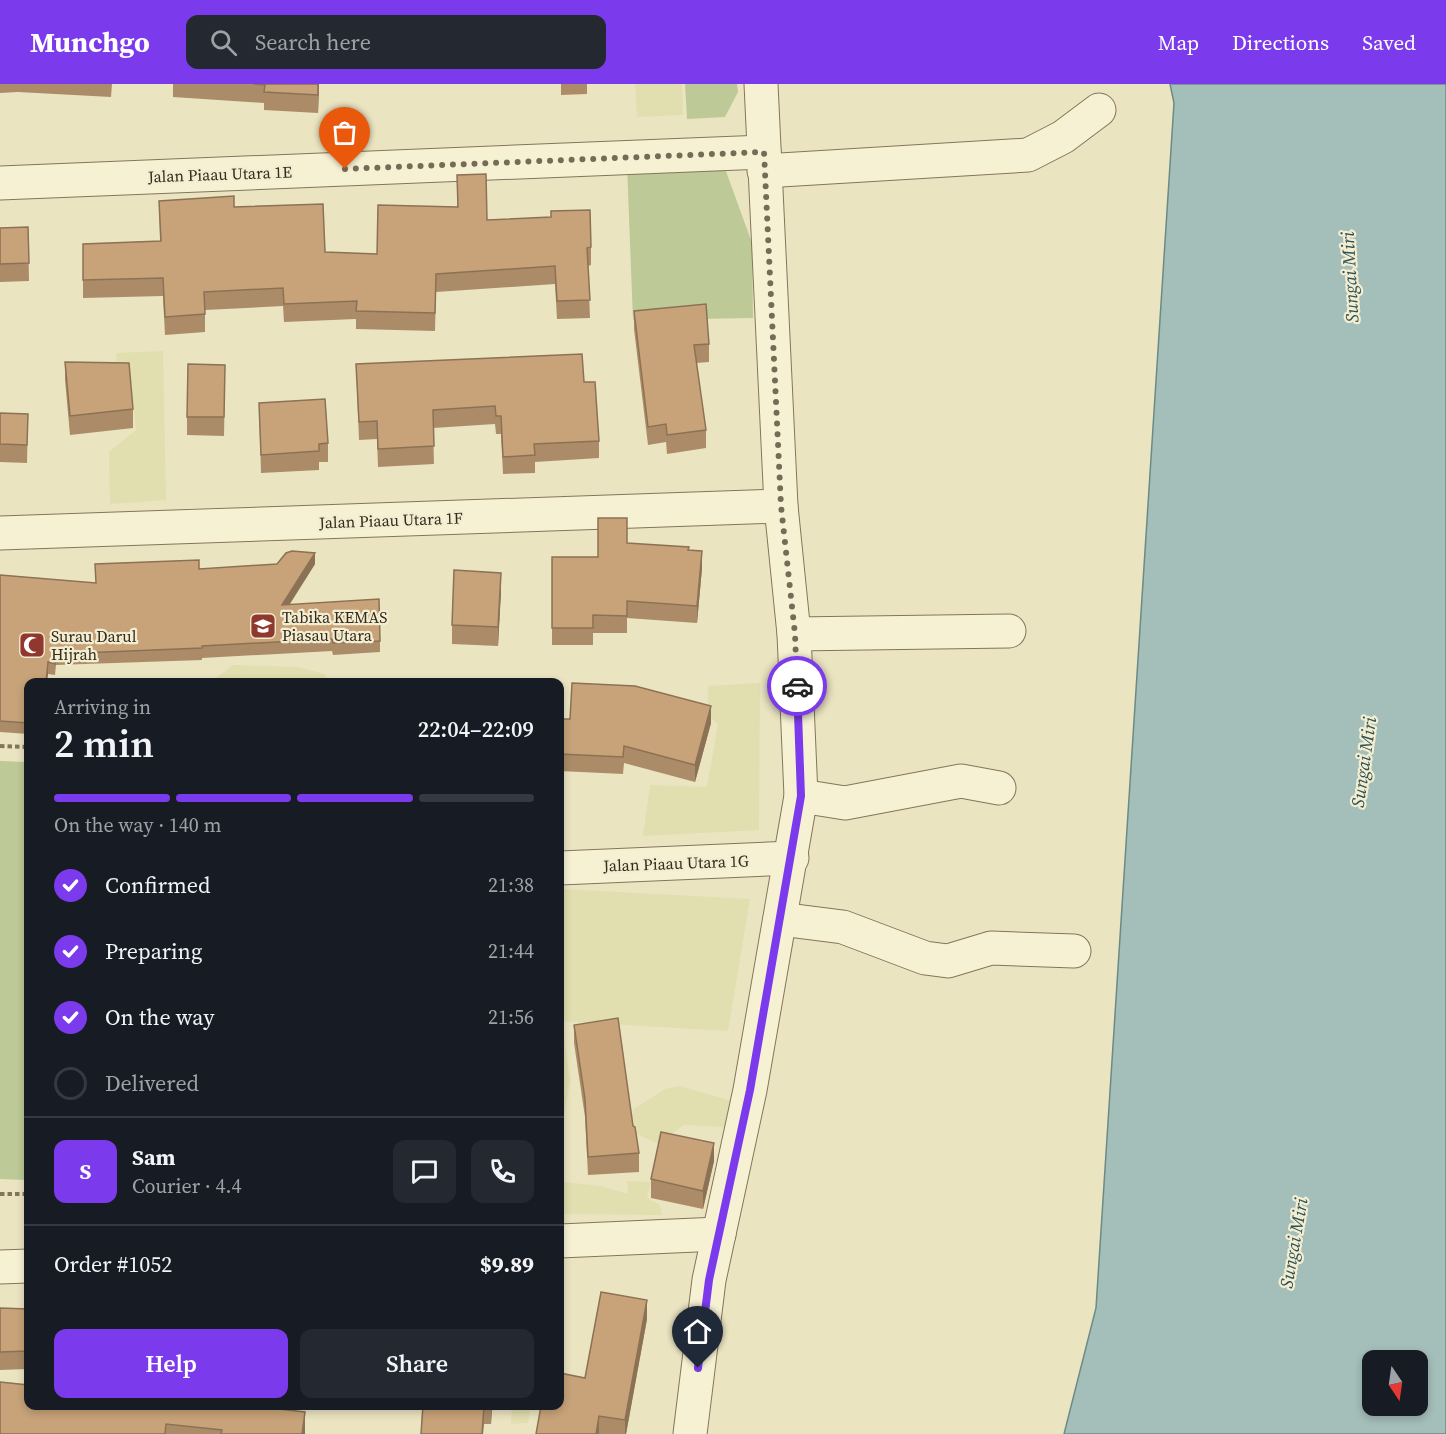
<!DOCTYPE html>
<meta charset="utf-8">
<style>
body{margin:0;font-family:"Source Serif 4",serif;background:#242831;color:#f1f3f6;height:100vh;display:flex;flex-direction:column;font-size:22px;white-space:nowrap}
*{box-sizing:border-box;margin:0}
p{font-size:20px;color:#9ea1a6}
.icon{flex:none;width:33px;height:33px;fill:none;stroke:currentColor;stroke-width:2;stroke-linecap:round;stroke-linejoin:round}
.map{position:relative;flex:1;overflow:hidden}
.sheet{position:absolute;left:24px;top:594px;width:540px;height:732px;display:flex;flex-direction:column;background:#171b24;border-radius:12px;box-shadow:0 3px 9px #0003}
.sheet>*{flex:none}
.needle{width:39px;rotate:167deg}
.buttons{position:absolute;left:1362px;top:1266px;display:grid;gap:12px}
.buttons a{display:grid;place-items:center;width:66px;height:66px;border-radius:12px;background:#171b24;box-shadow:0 3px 9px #0003;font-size:30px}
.pin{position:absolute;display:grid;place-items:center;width:51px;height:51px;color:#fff;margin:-62px -26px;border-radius:50% 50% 50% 0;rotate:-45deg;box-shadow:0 0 6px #0007}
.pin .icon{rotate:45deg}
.courier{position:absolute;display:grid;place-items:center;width:60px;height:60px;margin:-30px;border:4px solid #7c3aed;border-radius:50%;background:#fff;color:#222;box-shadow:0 2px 8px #0007}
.summary em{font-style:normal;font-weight:600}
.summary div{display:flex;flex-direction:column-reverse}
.summary{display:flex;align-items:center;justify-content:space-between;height:102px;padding:0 30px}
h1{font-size:39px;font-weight:600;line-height:45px}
.bar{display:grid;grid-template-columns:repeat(4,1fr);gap:9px 6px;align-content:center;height:72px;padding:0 30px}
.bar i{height:8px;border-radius:4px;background:#363941}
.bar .current{background:#7c3aed}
.bar p{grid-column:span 4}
.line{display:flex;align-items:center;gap:15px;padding:0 30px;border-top:2px solid #363941}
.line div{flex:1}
.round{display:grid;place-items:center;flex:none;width:63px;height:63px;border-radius:12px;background:#242831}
ol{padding:0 30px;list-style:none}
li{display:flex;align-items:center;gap:18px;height:66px}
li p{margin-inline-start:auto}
li .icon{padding:6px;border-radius:50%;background:#7c3aed;color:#fff;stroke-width:4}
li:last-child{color:#9ea1a6}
li i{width:33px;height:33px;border:3px solid #363941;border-radius:50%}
.action{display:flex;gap:12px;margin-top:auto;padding:12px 30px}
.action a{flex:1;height:69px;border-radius:12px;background:#7c3aed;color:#fff;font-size:24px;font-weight:600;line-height:69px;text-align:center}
.action a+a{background:#242831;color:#f1f3f6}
header{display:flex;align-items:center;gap:36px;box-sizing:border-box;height:84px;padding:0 30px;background:#7c3aed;color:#fff}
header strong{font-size:28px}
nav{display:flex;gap:33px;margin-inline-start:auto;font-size:21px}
.search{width:420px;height:54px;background:#242831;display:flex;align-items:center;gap:15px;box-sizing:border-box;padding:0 21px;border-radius:12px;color:#9ea1a6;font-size:22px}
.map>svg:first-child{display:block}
.farmland{fill:#e1deaf}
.green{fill:#bdc996}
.water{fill:#a4beb9;stroke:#6b8b87;stroke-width:1.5;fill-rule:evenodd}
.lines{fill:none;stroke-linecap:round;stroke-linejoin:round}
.minor-casing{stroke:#84755a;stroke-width:35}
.path{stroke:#84755a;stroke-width:4;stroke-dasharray:4.5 3;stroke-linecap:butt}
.minor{stroke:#f7f1d4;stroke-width:33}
.wall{fill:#ac8c68}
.shaded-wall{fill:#8c7255}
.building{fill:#c8a379;stroke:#8c7255;stroke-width:1.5}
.done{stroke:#746c56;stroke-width:6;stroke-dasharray:0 10.8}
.route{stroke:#7c3aed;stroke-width:8}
.labels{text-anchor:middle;stroke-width:4.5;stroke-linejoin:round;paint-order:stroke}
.street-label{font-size:16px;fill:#342b1d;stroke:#f3edd1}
.poi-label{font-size:16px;fill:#342b1d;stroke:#f3edd1;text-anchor:start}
.water-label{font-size:18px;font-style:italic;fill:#2d5154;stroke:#f3edd1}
</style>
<header>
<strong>Munchgo</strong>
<div class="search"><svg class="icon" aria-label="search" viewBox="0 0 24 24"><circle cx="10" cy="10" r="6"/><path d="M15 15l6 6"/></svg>Search here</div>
<nav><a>Map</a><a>Directions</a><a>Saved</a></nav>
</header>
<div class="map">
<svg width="1446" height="1350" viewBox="0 0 1446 1350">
<rect width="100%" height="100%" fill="#ebe4c1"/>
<g class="farmland">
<polygon points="635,0 682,0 683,31 637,33"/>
<polygon points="163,267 166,416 110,420 109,368 136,346 130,289 118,290 116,269"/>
<polygon points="233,581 298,583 324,590 328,598 211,598"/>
<polygon points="760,599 759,746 643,752 650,701 707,703 718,640 708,632 708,602"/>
<polygon points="560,805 750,815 728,947 560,937"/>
<polygon points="560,943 563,943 570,997 560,1053"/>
<polygon points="680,1002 735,1018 725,1043 684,1041 657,1059 638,1051 629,1038 634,1025 665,1005"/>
<polygon points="627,1097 651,1098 647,1114 660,1121 662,1131 563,1130 564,1098 600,1102 628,1110"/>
<polygon points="512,1322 531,1322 528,1339 511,1340"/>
</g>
<g class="green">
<polygon points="685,0 737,0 738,8 725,33 687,35"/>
<polygon points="723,79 752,159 753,234 633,236 627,81"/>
<polygon points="0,677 28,678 28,1096 0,1095"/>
</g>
<path class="water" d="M1170,0h276v1350h-382l32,-126 78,-1205zM1372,1276h46v46h-46z"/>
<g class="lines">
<defs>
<g id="minor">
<polyline points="764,87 1028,71 1063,53 1099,26"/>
<polyline points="0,99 764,68"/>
<polyline points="0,449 781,422"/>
<polyline points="794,550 1009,547"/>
<polyline points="801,712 845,719 961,697 999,704"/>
<polyline points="560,784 792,774"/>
<polyline points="780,835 843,843 925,874 948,877 991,864 1074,867"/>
<polyline points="560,1157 719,1150"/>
<polyline points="0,1183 28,1182"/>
<polyline points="690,1350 709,1196 750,1006 801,712 794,550 781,422 761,0"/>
</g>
</defs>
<use href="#minor" class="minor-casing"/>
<g class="path">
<polyline points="0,662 28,663"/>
<polyline points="0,1110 28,1110"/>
</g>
<use href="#minor" class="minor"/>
</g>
<g class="wall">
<polygon points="0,0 112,0 111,13 18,8 0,9"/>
<polygon points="173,0 319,0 318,29 264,26 264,19 173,13"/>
<polygon points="561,0 587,0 587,10 561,11"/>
<polygon points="457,91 487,136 591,163 591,181 588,182 590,234 557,235 555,200 436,208 435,247 356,245 356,235 284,238 283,222 205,226 205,248 165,251 163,212 83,214 83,160 160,157 159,117 234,123 325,168 377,170 457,123"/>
<polygon points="28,143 29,197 0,198 0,144"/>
<polygon points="634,227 709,260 709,278 696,279 706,346 706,364 667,370 666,358 648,361 634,245"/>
<polygon points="65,278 133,325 133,344 70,351 65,296"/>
<polygon points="356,280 584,298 599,357 599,374 535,378 535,389 503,390 501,350 496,350 495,340 433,344 434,380 378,383 377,355 359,356"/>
<polygon points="225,299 224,352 187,351 187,333"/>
<polygon points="259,319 328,359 328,378 319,378 319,386 261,389"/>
<polygon points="0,329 28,330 27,379 0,378"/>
<polygon points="627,459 689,466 702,484 697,539 627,534 627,549 593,549 593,561 552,561 552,473 598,473"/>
<polygon points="315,480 290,520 380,557 380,568 333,571 332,567 202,574 202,576 56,581 55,591 48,590 28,598 28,650 0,648 0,491 95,499 199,485"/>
<polygon points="501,507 498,562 452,560 452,541"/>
<polygon points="560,635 711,639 695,698 624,679 623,690 560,687"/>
<polygon points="574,941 633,1042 639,1069 639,1088 588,1091 585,1033 574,959"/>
<polygon points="714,1077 703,1125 651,1114 651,1095"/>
<polygon points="0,1224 28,1225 28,1285 0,1286"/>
<polygon points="647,1235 626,1350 536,1350 585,1294"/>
<polygon points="28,1322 305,1345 305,1350 0,1350"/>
<polygon points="346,1322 492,1322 491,1340 484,1340 483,1350 421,1350 422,1326"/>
</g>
<g class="shaded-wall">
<polygon points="318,0 319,0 318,29"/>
<polygon points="702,467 702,484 697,539 697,522"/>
<polygon points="315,469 315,480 282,532 282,521"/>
<polygon points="501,489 501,507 498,562 498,543"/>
<polygon points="48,578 48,590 47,598 46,598"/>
<polygon points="711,622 711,639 695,698 695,681"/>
<polygon points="714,1059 714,1077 703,1125 703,1107"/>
<polygon points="647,1216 647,1235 626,1350 625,1350 625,1336"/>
<polygon points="484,1322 483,1350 482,1350"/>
<polygon points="491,1322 492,1322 491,1340"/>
<polygon points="305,1328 305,1350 302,1350"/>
<polygon points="599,1332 599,1350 596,1350"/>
</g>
<g class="building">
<polygon points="254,0 318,0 318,11 264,8 265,1"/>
<polygon points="486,90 487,136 551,133 551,127 590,126 591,163 587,164 590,216 557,217 555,182 436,190 435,229 356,227 357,217 284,220 283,204 204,208 205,230 165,233 163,194 83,196 83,160 161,157 159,117 234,112 234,123 323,120 325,168 377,170 378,121 458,123 457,91"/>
<polygon points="28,143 29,179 0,180 0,144"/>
<polygon points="706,220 709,260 694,261 706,346 667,351 666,340 648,343 634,227"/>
<polygon points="582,270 584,298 595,298 599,357 534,360 535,371 503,373 501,332 496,332 495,322 433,326 434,362 378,365 377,337 359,338 356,280"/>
<polygon points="65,278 129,279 133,325 70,332"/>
<polygon points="188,280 225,281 224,333 187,333"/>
<polygon points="325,315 328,359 319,360 319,367 261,371 259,319"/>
<polygon points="0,329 28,330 27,361 0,360"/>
<polygon points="598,434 627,434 627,459 689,463 688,466 702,467 697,522 627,517 627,532 593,531 593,544 552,544 552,473 598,473"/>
<polygon points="292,467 315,469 282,521 379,515 380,557 333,559 332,555 202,562 202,564 56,570 55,580 48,578 46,598 28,598 28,639 0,637 0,491 96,499 95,480 199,476 199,485 277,480 286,469"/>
<polygon points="454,486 501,489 498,543 452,541"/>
<polygon points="572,599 635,602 711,622 695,681 624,662 623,673 560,670 560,635 570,635"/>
<polygon points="618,934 633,1042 635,1043 639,1069 588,1073 585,1015 574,941"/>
<polygon points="661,1048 714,1059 703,1107 651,1095"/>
<polygon points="601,1208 647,1216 625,1336 599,1332 596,1350 536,1350 541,1322 560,1322 560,1289 585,1294"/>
<polygon points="0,1224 28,1225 28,1267 0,1268"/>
<polygon points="0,1298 28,1301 28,1322 225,1322 251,1324 251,1322 254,1322 305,1328 302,1350 221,1350 222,1346 166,1340 165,1350 0,1350"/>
<polygon points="423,1322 491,1322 484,1322 482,1350 421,1350"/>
</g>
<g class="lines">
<polyline class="done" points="345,85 764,68 781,422 795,550 797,602"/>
<polyline class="route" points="698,1284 709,1196 750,1006 801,712 797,602"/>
</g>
<defs>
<symbol id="school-square" viewBox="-11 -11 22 22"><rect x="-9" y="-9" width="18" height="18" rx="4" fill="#90382d" stroke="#f3edd1"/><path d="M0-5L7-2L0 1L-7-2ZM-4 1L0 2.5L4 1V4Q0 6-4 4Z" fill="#fff"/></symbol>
<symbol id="mosque-square" viewBox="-11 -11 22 22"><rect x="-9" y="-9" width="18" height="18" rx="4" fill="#90382d" stroke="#f3edd1"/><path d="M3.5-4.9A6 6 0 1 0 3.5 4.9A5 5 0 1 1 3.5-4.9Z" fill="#fff"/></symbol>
</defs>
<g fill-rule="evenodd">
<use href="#school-square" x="248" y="527" width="30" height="30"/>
<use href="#mosque-square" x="17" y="546" width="30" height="30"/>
</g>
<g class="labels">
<g class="street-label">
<text transform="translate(220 90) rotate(-2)" y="6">Jalan Piaau Utara 1E</text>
<text transform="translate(391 436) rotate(-2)" y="6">Jalan Piaau Utara 1F</text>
<text transform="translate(676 779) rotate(-2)" y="6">Jalan Piaau Utara 1G</text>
</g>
<g class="poi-label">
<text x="282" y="539">Tabika KEMAS<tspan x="282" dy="18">Piasau Utara</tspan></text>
<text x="51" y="558">Surau Darul<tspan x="51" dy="18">Hijrah</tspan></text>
</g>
<g class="water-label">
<text transform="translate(1350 193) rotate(-93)" y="6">Sungai Miri</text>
<text transform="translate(1364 678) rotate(-82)" y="6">Sungai Miri</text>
<text transform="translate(1294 1159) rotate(-80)" y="6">Sungai Miri</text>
</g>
</g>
</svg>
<div class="buttons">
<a><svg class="needle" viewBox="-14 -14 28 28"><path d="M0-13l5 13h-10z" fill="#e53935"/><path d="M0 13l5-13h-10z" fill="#9ea1a6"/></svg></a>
</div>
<div class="pin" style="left:345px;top:85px;background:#ea580c"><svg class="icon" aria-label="bag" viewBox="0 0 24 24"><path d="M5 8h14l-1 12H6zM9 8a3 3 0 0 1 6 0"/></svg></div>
<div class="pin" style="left:698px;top:1284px;background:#1f2937"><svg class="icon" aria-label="home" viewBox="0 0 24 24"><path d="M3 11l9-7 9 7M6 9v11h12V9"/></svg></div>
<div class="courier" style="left:797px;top:602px"><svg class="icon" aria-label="car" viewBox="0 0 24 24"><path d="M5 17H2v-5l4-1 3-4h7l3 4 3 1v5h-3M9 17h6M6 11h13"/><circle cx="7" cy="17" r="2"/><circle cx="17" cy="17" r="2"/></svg></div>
<section class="sheet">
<div class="summary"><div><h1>2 min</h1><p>Arriving in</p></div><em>22:04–22:09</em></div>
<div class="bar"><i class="current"></i><i class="current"></i><i class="current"></i><i></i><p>On the way · 140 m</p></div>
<ol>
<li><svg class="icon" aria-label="check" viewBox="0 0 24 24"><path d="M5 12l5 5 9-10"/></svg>Confirmed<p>21:38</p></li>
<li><svg class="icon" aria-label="check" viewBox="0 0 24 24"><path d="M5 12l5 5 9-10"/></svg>Preparing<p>21:44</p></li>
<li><svg class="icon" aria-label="check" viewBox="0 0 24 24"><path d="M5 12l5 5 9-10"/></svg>On the way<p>21:56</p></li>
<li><i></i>Delivered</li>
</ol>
<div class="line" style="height:108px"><b class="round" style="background:#7c3aed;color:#fff">S</b><div><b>Sam</b><p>Courier · 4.4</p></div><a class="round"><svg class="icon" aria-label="chat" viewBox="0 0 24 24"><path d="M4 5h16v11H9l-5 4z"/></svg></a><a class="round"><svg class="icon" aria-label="phone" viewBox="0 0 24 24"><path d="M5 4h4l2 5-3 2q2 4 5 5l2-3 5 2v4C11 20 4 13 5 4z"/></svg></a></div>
<div class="line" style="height:78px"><div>Order #1052</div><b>$9.89</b></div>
<div class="action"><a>Help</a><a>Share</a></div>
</section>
</div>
